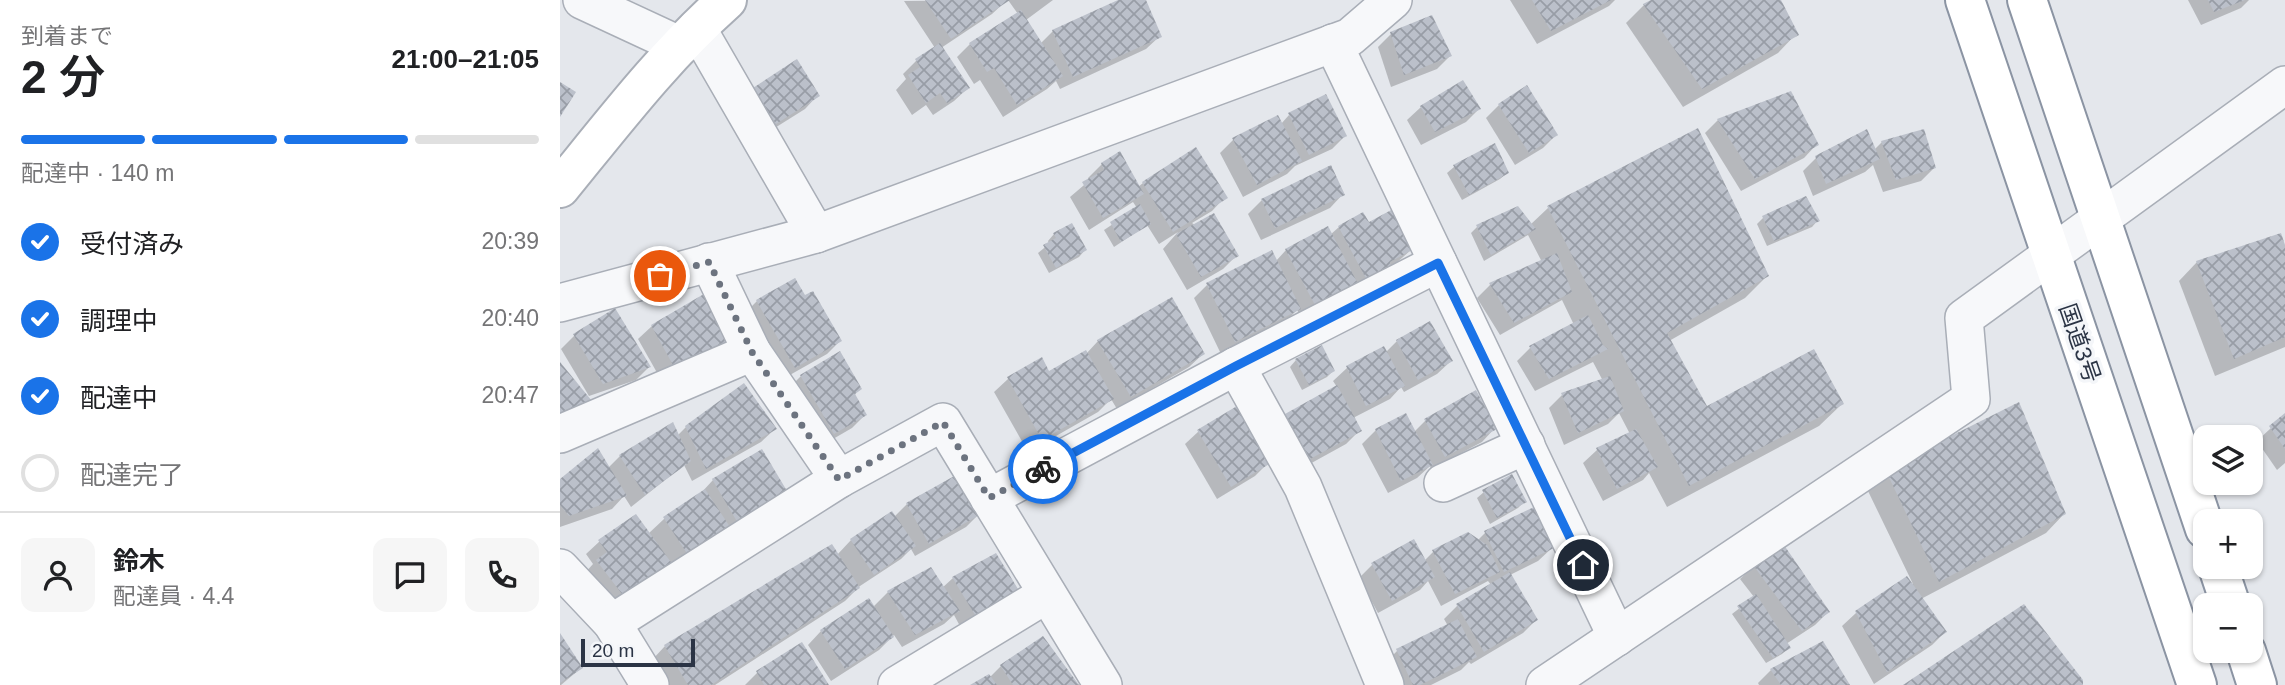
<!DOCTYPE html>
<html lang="ja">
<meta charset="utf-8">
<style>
body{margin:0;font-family:Arial,"Noto Sans JP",sans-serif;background:#f6f6f6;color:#202124;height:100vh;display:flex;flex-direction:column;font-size:26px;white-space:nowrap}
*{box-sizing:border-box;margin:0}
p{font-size:23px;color:#757577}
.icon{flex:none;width:38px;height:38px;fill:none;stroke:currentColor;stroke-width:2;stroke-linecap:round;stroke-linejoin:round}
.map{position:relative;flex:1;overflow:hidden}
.details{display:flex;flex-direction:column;background:#fff;width:560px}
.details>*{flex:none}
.controls{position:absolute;left:1633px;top:425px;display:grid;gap:14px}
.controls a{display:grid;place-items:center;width:70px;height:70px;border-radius:14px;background:#fff;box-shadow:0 2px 5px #0004;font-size:35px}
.scale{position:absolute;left:21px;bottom:18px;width:114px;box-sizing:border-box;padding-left:7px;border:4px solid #2b3445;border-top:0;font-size:19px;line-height:24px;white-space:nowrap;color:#2b3445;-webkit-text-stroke:5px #f4f6f9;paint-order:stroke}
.pin{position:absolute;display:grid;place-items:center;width:60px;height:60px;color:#fff;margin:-30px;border:4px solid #fff;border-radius:50%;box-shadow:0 2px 7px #0007}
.courier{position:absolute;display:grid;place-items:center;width:70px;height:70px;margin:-35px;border:5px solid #1a73e8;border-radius:50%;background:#fff;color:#222;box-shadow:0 2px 9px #0007}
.summary em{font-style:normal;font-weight:600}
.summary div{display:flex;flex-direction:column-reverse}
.summary{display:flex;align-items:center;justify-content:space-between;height:119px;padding:0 21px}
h1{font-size:46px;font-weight:600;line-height:52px}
.bar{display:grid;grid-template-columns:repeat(4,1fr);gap:10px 7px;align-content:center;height:84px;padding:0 21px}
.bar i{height:9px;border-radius:5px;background:#e0e0e0}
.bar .selected{background:#1a73e8}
.bar p{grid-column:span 4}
.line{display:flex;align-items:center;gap:18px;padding:0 21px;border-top:2px solid #e0e0e0}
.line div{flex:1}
.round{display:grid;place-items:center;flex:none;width:74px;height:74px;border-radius:14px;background:#f6f6f6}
ol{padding:0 21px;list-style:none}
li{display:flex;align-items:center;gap:21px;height:77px}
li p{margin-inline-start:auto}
li .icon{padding:7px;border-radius:50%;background:#1a73e8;color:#fff;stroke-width:4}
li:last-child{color:#757577}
li i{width:38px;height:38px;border:4px solid #e0e0e0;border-radius:50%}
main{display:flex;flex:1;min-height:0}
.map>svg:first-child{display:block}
.shadow{fill:#0003}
.building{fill:url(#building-cross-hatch)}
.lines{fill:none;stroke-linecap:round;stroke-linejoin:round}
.street-casing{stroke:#a9aeb7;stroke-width:40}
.secondary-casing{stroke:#a9aeb7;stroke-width:42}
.highway-casing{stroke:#8b94a3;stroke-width:42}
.street{stroke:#f7f8fa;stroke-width:37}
.secondary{stroke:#fff;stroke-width:38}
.highway{stroke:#fff;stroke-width:38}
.done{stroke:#6c737f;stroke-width:7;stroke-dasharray:0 12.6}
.route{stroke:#1a73e8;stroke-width:9}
.labels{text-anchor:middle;stroke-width:7;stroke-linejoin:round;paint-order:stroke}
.street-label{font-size:23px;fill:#2b3445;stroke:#f4f6f9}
</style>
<main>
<section class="details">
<div class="summary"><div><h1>2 分</h1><p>到着まで</p></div><em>21:00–21:05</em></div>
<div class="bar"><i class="selected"></i><i class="selected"></i><i class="selected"></i><i></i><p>配達中 · 140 m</p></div>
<ol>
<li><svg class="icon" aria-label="check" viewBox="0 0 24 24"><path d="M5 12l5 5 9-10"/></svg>受付済み<p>20:39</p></li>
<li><svg class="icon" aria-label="check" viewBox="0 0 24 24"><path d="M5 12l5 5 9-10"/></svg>調理中<p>20:40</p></li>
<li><svg class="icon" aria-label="check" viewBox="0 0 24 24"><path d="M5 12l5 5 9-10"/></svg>配達中<p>20:47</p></li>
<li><i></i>配達完了</li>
</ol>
<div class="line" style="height:126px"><a class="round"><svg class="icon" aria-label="person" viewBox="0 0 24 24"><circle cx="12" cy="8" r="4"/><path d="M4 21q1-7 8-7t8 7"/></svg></a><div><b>鈴木</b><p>配達員 · 4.4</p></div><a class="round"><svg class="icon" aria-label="chat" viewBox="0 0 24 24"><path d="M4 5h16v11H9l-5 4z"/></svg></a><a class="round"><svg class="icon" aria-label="phone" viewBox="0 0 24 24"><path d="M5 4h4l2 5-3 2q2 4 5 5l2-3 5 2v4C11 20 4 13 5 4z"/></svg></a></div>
</section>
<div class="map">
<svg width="1725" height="685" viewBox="0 0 1725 685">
<defs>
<pattern id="building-cross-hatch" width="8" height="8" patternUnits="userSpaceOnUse" patternTransform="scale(1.75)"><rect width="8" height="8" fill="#bbc0ca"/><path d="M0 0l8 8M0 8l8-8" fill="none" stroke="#989da6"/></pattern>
</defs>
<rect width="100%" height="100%" fill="#e4e7ec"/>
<g class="shadow">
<polygon points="447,0 432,14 381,48 408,88 394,101 373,115 366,105 352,115 336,90 346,79 343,74 356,61 375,48 344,1"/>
<polygon points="448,0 493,0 466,20 480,44 493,31 562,0 584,0 600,36 586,49 500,89 496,81 487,89 443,117 420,80 414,84 397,57 410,44 458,14"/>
<polygon points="950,0 1055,0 1049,6 977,44"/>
<polygon points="1095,0 1219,0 1236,34 1218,53 1123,107 1066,23 1084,5"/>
<polygon points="1628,0 1689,0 1681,8 1641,25"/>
<polygon points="831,34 890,56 877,69 831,87 818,47"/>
<polygon points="194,89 258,95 245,109 202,136 181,102"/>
<polygon points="939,105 996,135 983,148 955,165 926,118"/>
<polygon points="861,107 919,109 906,122 861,145 847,120"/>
<polygon points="729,115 785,136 772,149 735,166 727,174 683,197 660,153 673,140 721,124"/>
<polygon points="1158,120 1257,144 1244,158 1181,191 1145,133"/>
<polygon points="1322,142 1374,168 1361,181 1323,192 1313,165 1305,172 1253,196 1243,171 1256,158 1314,150"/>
<polygon points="542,164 578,187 583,183 665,197 652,211 632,223 677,255 663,269 627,290 603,249 618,232 599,244 587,225 554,247 544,230 577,208 573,202 529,230 510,197 530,180 528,178"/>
<polygon points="894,167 947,173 940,179 902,200 887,173"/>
<polygon points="783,194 770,208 701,240 688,214 702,200"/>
<polygon points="988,208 1207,276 1185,298 1109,341 1146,409 1282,404 1259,426 1107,507 1089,473 1083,480 1043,501 1023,463 1037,450 1070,434 1059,413 1048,424 1004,445 989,408 1002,395 1043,381 1033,362 975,391 957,361 970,348 1014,325 1002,300 940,335 917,298 930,285 982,262 968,235 924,261 911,233 917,227 970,225"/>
<polygon points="1203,218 1258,220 1252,227 1207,246 1197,224"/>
<polygon points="808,225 852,249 797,298 790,286 781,295 741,317 737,310 726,321 661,354 634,298 647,285 716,261 726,250 770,235 779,227"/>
<polygon points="494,234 525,250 519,257 489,273 478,253 489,244 488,241"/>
<polygon points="1720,235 1725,250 1725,347 1655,376 1619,281 1637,262"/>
<polygon points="234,280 244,297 280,341 267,354 221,380 183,315 197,301"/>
<polygon points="92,326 174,340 100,378 78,339"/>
<polygon points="14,336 89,367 76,380 29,396 1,349"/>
<polygon points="538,341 643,354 629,367 557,409 551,399 538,412 468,452 434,392 448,379 481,360 489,373 526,354"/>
<polygon points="837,341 891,361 877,374 844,392 841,387 830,399 793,418 799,431 786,444 737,471 713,429 726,416 777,387 773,381 787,368 824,348 826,352"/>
<polygon points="736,360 773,371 767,377 742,390 730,367"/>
<polygon points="241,376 294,395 305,415 292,428 261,446 228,389"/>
<polygon points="1725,415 1725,463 1717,470 1697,441"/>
<polygon points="866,420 935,428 922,442 871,469 870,466 857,478 828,493 802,444 816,430 854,432"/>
<polygon points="126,427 215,429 201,442 132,481 124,465 71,507 64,496 52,509 0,527 0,481 48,468 60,456 117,436"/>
<polygon points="639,431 708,463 695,476 657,499 625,444"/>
<polygon points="201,451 228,496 48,606 24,574 33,564 26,554 40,541 88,534 104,519 140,494 153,480"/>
<polygon points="1326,471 1504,514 1486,533 1361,599 1385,632 1372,645 1314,684 1282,626 1296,613 1347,579 1351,585 1353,584 1307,489"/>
<polygon points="924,492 965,501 958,508 930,524 917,498"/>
<polygon points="347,504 419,514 406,527 355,556 351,549 341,559 300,586 285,601 155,685 107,685 92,660 105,646 277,555 291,540 334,517"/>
<polygon points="925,533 992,548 978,561 950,575 976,620 963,633 911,664 909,662 901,670 871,685 834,685 824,664 837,651 888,626 884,619 897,606 931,585 928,581 881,606 868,581 860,590 818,613 799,578 812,565 864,561 874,551 917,541"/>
<polygon points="1194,566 1268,612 1255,625 1226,644 1229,648 1222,654 1206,663 1172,614 1194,597 1180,579"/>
<polygon points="393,578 459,594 401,628 394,615 384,624 342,647 334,635 319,650 271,681 248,645 261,631 313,607 328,592 382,588"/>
<polygon points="0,636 21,668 1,685 0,685"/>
<polygon points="242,644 267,685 185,685 197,673"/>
<polygon points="441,666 516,685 414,685 429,678"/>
<polygon points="1211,670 1288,685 1199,685 1198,683"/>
</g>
<g class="building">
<polygon points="365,0 450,0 391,39"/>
<polygon points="558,0 586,0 602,37 513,77 492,30"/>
<polygon points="972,0 1051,0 991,31"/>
<polygon points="1091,0 1221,0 1239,35 1142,89 1083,4"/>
<polygon points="1648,0 1685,0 1654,12"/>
<polygon points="461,10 503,76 457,105 434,68 427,72 409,43"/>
<polygon points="872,15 892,56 844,75 830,32"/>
<polygon points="380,43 410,88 387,103 380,93 366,103 348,75 360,67 355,59"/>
<polygon points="237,59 260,96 216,124 193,88"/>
<polygon points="903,80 921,109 875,132 860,106"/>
<polygon points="0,82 16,92 0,117"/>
<polygon points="967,85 998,135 969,153 938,104"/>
<polygon points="1231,91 1259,145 1195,179 1157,119"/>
<polygon points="766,94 787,136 749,155 728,113"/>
<polygon points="718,115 742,161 697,185 672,138"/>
<polygon points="1138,128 1209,276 1107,333 1147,406 1254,349 1284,404 1129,486 987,206"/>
<polygon points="1307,129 1320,159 1266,184 1255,156"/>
<polygon points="1364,129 1376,168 1336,180 1321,141"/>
<polygon points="935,143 949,173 909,195 893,165"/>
<polygon points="636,147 668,198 613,232 582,182"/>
<polygon points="560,151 584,194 543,218 522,182 544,170 541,163"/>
<polygon points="771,165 785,195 715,228 701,199"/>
<polygon points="1246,196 1260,221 1214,241 1202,216"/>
<polygon points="580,204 591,224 561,242 550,222"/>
<polygon points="958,206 976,229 931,255 916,225"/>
<polygon points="833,209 854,249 830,262 832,275 810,286 778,226 803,212 809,222"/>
<polygon points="654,213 679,256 641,277 616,234"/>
<polygon points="512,223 527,250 496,268 483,245 496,238 493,233"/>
<polygon points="768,226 797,282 755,305 725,249"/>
<polygon points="1721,233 1725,245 1725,337 1674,359 1636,261"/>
<polygon points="712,250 741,309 675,342 646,283"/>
<polygon points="997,253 1012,292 954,323 929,283"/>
<polygon points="235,278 245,295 253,291 282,341 235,368 196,300"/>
<polygon points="149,291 177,341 113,365 91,325"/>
<polygon points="612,297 645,354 571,397 537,340"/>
<polygon points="55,308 91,367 43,384 13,334"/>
<polygon points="1028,315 1043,345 1048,349 989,379 969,346"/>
<polygon points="870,321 893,361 858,380 836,340"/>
<polygon points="762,345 775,371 749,385 735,359"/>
<polygon points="824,346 845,386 806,406 786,366"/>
<polygon points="526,350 554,399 482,440 447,377 482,357 489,371"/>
<polygon points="280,351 302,389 295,394 307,415 274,434 240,375"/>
<polygon points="0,362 32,401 0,426"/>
<polygon points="1050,376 1064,411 1018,433 1001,393"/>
<polygon points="184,383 217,429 146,469 125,426"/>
<polygon points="777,385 802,431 750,459 725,414"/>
<polygon points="916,390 937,429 885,457 864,419"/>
<polygon points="1459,402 1506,514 1379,582 1325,469"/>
<polygon points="677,406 711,463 671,487 637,430"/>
<polygon points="846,413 873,465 841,481 815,429"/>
<polygon points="1725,413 1725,449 1709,426"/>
<polygon points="113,422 131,461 85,495 59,455"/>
<polygon points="1076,429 1098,467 1057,489 1036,448"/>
<polygon points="38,448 67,496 9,516 0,505 0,479"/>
<polygon points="202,449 230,496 179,525 152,479"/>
<polygon points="952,474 967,502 937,518 922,490"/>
<polygon points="396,475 421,514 369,544 346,503"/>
<polygon points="145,489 172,530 130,558 103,517"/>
<polygon points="974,507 994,548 944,572 924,531"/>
<polygon points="332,511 356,546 314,575 290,539"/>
<polygon points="76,514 113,565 62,594 36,560 47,552 38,540"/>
<polygon points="908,532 927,545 940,572 895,594 872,550"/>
<polygon points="854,539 875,577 832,601 811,563"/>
<polygon points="272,544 300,588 151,685 128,685 104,645"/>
<polygon points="1224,545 1270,612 1242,631 1193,565"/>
<polygon points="436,553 461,594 415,615 392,577"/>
<polygon points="371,567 400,611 355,635 327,591"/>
<polygon points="950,572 978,620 924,652 896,604"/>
<polygon points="1347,576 1387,632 1327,672 1295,611"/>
<polygon points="1196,594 1231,648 1213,658 1177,606"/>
<polygon points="309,598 334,637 285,669 260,630"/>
<polygon points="1464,604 1523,680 1523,685 1343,685"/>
<polygon points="898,619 917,657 860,685 853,685 836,649"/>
<polygon points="0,633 23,668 0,683"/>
<polygon points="483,636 519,685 453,685 440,665"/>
<polygon points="1263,641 1290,685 1221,685 1210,669"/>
<polygon points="242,642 269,685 204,685 196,671"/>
<polygon points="429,674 437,685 410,685"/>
</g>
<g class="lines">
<defs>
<g id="street">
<polyline points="22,0 121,46"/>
<polyline points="137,28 256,234"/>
<polyline points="773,43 1057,637"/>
<polyline points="149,262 192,352 279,479"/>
<polyline points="0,303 256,234 790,37 833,0"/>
<polyline points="676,366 743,487 825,685"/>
<polyline points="0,434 192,352"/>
<polyline points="883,483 966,445"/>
<polyline points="429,498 676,366 878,263"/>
<polyline points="0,568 52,623 90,685"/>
<polyline points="52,623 279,479 383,422 543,685"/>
<polyline points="337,685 487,594"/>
<polyline points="985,685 1411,399 1404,318 1725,85"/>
</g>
<path id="secondary" d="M0,188c53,-65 104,-132 167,-188"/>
<g id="highway">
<polyline points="1405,0 1637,685"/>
<polyline points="1467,0 1645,529"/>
<polyline points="1658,567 1671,606"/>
<polyline points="1686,651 1697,685"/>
</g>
</defs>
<use href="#street" class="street-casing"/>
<use href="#secondary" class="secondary-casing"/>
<use href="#highway" class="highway-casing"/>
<use href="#street" class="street"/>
<use href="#secondary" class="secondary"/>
<use href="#highway" class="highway"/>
</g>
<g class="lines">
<polyline class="done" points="100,276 149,262 192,352 279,480 383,422 429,498 483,469"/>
<polyline class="route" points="483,469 676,366 878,263 1023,565"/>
</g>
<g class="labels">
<g class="street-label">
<text transform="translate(1520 343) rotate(71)" y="8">国道3号</text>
</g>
</g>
</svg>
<div class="controls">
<a><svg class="icon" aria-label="layers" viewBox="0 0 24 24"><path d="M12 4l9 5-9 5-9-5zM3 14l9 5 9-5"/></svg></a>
<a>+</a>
<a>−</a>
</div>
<div class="scale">20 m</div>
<div class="pin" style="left:100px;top:276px;background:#ea580c"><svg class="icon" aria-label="bag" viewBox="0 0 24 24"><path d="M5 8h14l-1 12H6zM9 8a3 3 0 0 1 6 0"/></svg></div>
<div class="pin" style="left:1023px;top:565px;background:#1f2937"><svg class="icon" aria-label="home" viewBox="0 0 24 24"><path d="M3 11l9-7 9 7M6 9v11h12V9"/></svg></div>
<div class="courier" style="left:483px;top:469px"><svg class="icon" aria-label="bike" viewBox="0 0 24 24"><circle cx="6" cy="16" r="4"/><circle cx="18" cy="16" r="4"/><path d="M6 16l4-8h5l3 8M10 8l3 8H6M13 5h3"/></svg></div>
</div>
</main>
